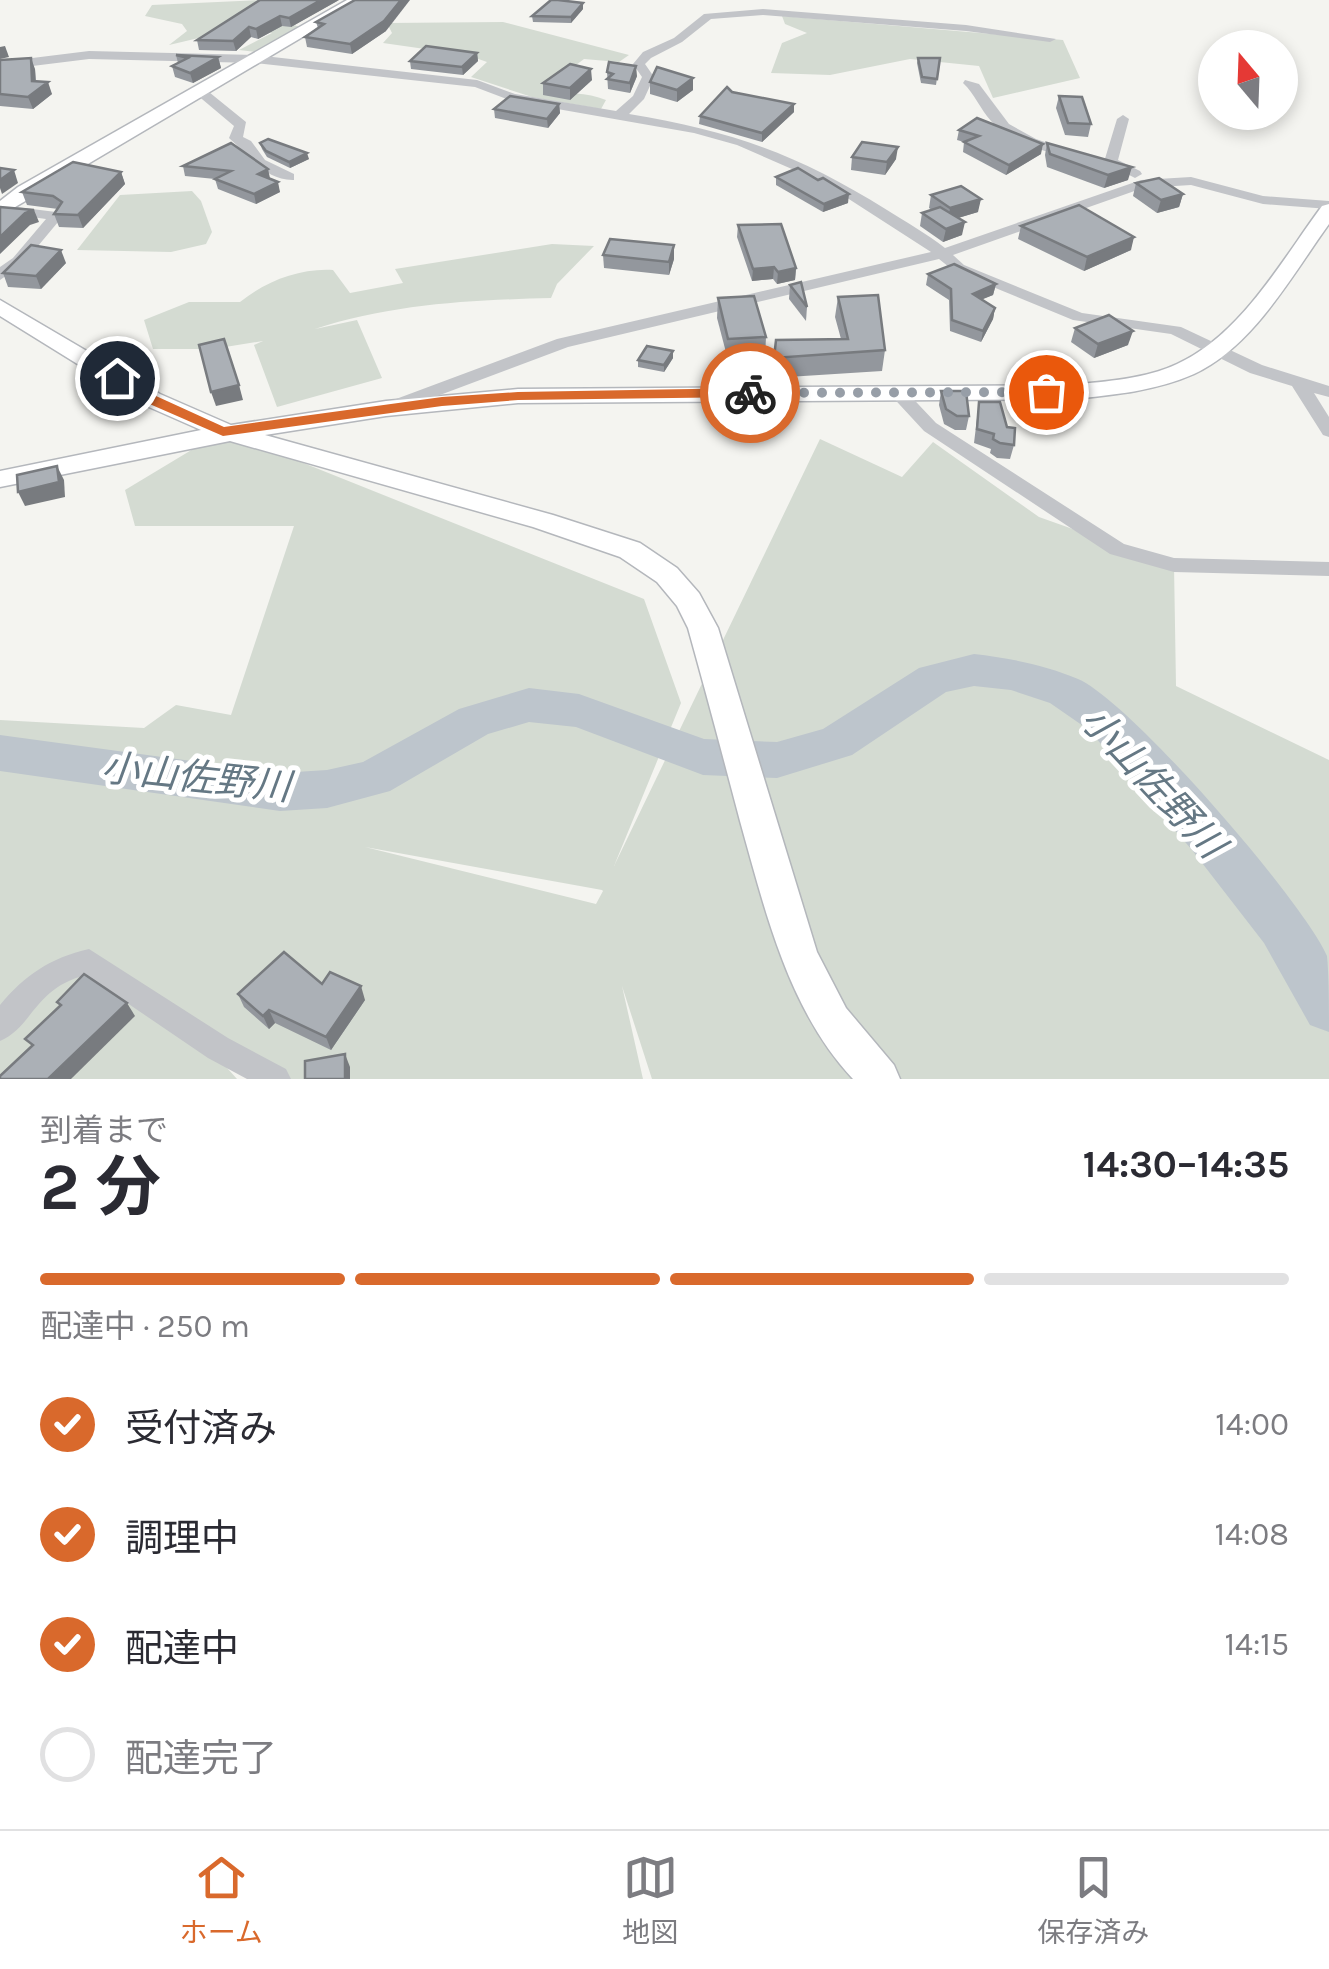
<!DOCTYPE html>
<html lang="ja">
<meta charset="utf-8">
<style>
body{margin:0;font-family:Karla,"Noto Sans JP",sans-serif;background:#f2f2f3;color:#2b2b33;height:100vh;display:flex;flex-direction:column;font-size:38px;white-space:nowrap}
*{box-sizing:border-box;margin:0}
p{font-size:32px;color:#7c7c81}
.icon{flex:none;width:55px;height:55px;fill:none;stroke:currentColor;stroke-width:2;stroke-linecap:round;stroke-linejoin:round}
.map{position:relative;height:1079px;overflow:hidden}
.drawer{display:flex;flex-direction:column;background:#fff;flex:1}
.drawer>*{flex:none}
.needle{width:65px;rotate:341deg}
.buttons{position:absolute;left:1198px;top:30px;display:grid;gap:20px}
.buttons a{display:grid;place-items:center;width:100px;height:100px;border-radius:50%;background:#fff;box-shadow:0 5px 15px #0003;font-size:50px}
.pin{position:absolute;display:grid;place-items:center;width:85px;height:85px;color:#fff;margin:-42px;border:5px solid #fff;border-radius:50%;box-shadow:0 2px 10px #0007}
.courier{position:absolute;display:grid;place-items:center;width:100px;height:100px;margin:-50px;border:8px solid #d9692c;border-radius:50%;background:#fff;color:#222;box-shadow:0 2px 12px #0007}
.summary em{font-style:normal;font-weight:700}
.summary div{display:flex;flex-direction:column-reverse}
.summary{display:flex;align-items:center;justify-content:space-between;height:170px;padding:0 40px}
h1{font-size:65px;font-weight:700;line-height:75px}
.bar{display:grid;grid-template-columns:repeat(4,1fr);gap:15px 10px;align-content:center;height:120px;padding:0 40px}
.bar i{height:12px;border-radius:8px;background:#e1e1e2}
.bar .active{background:#d9692c}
.bar p{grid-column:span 4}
ol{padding:0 40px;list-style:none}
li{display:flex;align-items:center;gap:30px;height:110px}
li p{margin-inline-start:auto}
li .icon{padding:10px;border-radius:50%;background:#d9692c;color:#fff;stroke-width:4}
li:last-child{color:#7c7c81}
li i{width:55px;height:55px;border:5px solid #e1e1e2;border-radius:50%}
.dock{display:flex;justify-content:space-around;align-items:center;height:140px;border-top:2px solid #e1e1e2;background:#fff;font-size:28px;color:#7c7c81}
.dock a{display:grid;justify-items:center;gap:5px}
.dock .active{color:#d9692c}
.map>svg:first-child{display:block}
.green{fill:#d4dbd2;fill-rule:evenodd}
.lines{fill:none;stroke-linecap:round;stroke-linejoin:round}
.river{fill:#bdc5cc;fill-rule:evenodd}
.secondary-casing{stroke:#b4b7bc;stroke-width:3}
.street{fill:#c2c4c8;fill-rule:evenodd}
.secondary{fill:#fff;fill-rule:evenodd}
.wall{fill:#93979d}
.shaded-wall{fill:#787b7f}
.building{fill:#abb0b6;stroke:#787b7f;stroke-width:2.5}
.route{fill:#d9692c}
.done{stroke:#979ea7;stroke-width:10;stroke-dasharray:0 18}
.labels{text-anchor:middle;stroke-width:10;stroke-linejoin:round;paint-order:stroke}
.water-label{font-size:38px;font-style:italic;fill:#657884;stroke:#fff}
</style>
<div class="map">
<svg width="1329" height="1079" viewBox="0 0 1329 1079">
<rect width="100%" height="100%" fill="#f4f4f0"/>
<g class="green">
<polygon points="263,0 284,22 300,27 256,52 239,50 272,33 241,28 169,45 187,31 182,24 145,16 152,5"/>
<polygon points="782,16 1063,40 1080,78 993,98 979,66 910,59 830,75 771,73 782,43 807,33 785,24"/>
<path d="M503,22l126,33 -10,7 -35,-3 -40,30c21,5 43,3 62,11l-5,9 -69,-12 -61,-20 16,-15 -20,-7 -84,-12 9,-10 -5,-10z"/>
<polygon points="192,191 201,201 212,232 206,244 171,252 77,250 120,195"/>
<path d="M552,244l42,2 -37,38 -6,14c-80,2 -160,6 -236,31l42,-9 25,58 -105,29 -23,-62 9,-4 -50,8h-60l-9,-29 45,-18h51c26,-21 60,-34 93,-32l17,23 53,-10 -8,-14z"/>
<path d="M223,431l421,168 37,104 -67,163 206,-427 82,38 31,-35 106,75 135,48 2,121 153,74v319h-677l-30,-93 21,93h-377l-72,-48 43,48h-237v-359l144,8 32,-23 55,10 63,-189h-159l-10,-36zM365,847l237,43 1,1 -7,13z"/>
</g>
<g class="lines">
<path class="river" d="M974,654c35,4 71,11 104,25 52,22 225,222 249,277 2,19 2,54 2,76l-19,-7 -46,-82 -72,-93 -103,-120 -39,-27 -39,-13 -37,-4 -28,6 -94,63 -75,23 -74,-3 -127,-48 -47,-5 -41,12 -98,57 -63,17 -47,3 -280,-40v-36l280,38 47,-3 36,-8 96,-53 70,-21 50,6 125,45 73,3 46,-13 96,-61z"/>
<defs>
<g id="secondary">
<polygon points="347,0 365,0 0,216 0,201 18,187"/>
<path d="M1329,204v20c-37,51 -75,122 -135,150 -38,17 -81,21 -122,25l-554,4 -132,13 -121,19 288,80 87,28 37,25 22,25 19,35 99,324 29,56 48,57 6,14h-47c-65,-69 -88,-169 -113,-258 -17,-64 -34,-129 -52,-193l-11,-22 -20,-24 -37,-25 -87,-30 -303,-86 -230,46v-16l201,-41 -59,-26 -142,-88v-16l160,94 71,31 155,-24 132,-12 554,-4c35,-4 73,-6 105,-21 64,-29 105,-104 145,-158z"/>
</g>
</defs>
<use href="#secondary" class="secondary-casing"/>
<g class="street">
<path d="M763,9l203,16 90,14 -6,3 -84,-11 -203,-16 -52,4 -29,23 -31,16 -6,6 9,13 -10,22 -15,15c103,17 169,40 258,96 19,12 40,24 58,38l196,-68 50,-3 72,19 66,5v8l-66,-5 -72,-19 -48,3 -190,67 11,10 118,48 99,14 81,38 67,21v11l-15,-4 15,24v20l-6,-2 -31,-49 -42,-13 -79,-39 -98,-14 -119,-49 -15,-12 -371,88 -168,63h-12l-3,-4 3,-4 169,-63 374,-87 -107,-69 -87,-38 -43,-12 -182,-32 -37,-14 -220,-24 -166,-4 -89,11v-8l89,-11 166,4 222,25 38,14 101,17 17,-15 9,-19 -9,-13 10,-12 31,-14 30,-24z"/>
<path d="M965,80l14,4 30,40 27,15 41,14 -7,4c-28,-6 -59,-14 -79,-36 -11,-12 -16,-27 -28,-38z"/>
<path d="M196,88h8l42,34 -3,15 8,4 14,19 29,14v6c-29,1 -45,-25 -65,-42l5,-12 -38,-32z"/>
<polygon points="1123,115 1129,119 1118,160 1140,171 1142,174 1135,178 1104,162 1117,119"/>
<polygon points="8,206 56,212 63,216 23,264 0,280 0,267 13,258 46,219 3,213 1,210"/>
<polygon points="896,386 902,387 936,423 1124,544 1174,558 1329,562 1329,576 1174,572 1110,554 924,431 887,391"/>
<path d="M89,949l139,89 58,31 5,10h-44l-39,-21 -122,-83c-52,13 -53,52 -86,66v-36c25,-30 50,-47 89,-56z"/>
</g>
<use href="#secondary" class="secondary"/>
</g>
<g class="wall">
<polygon points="339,0 291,27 282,26 258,39 251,37 236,51 199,50 197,40"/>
<polygon points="583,9 571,23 533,22 532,16"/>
<polygon points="316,22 386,31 352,54 307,47 305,37 318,28"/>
<polygon points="477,53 478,61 463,75 411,69 410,61"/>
<polygon points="176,55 218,57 221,68 193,83 175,77 172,66 178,63"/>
<polygon points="918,58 940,58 936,85 921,83 917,63"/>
<polygon points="0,60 35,69 36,81 52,94 33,109 0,106"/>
<polygon points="607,72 637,76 630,93 608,89"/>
<polygon points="693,78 693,90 677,102 650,94 650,82"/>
<polygon points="592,80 570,100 543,95 543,83"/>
<polygon points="732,92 794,112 762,142 699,124 700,116"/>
<polygon points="1059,96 1091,124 1088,137 1065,135 1056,108"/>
<polygon points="559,104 560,113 548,128 495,118 494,109"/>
<polygon points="959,130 1041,154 1006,175 963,152 964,142 957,140"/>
<polygon points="231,143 270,178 280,192 256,204 218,189 215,179 185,176 183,166"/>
<polygon points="260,143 309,159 290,168 267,157 262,149"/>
<polygon points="1047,143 1128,180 1104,188 1047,167 1045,155"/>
<polygon points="852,157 896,159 885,175 851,170"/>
<polygon points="121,172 125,184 83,228 59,227 54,214 58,209 27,205 22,192"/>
<polygon points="776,177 848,203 823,212 776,185"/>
<polygon points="1136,183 1183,194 1179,207 1157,213 1133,196"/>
<polygon points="931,195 978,212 958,218 962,235 943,242 920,226 922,213 932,210 929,208"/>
<polygon points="738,225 796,268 795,280 777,284 773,279 752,281 737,237"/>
<polygon points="1021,226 1131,250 1084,271 1018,239"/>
<polygon points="603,255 674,259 669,275 604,268"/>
<polygon points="66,263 41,289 8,287 3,273"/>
<polygon points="928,274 996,284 993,295 982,299 995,308 993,319 981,342 950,331 949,300 926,285"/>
<polygon points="790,285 807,307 806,321 789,299"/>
<polygon points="838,297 885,350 882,371 772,378 776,340 841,339 835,317"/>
<polygon points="718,298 766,337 765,358 728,360 717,318"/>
<polygon points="1075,328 1128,345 1094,358 1071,342"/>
<polygon points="673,358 664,372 638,367 638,360"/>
<polygon points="941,391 969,416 966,430 955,430 944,424 939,405"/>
<polygon points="979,402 1014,445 1010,459 997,458 990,453 991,449 974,443"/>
<polygon points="322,984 365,1000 331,1050 275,1023 269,1029 244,1007 238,994"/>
</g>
<g class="shaded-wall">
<polygon points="321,0 339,0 291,27 289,18"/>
<polygon points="401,0 410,0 386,31 352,54 350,44"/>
<polygon points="583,3 583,9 571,23 571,17"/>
<polygon points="280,16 282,26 258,39 256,29"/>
<polygon points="249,27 251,37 236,51 233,41"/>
<polygon points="5,46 9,57 0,59 0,47"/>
<polygon points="477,53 478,61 463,75 462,67"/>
<polygon points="218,57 221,68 193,83 190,73"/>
<polygon points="31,58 35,69 36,91 48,82 52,94 33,109 28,97 32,81"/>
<polygon points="636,66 637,76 630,93 630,83"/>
<polygon points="591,69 592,80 570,100 570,88"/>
<polygon points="693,78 693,90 677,102 677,90"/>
<polygon points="559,104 560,113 548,128 547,119"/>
<polygon points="794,104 794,112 762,142 762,133"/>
<polygon points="1043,144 1041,154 1006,175 1009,165"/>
<polygon points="898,147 896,159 885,175 887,162"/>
<polygon points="307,153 309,159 290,168 289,162"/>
<polygon points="1132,167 1128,180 1104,188 1108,175"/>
<polygon points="268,169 270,178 258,174"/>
<polygon points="14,170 18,183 2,194 0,188 0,180"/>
<polygon points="121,172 125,184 83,228 78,215"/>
<polygon points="278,182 280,192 256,204 254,194"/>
<polygon points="849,194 848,203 823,212 824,204"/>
<polygon points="1183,194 1179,207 1157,213 1161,200"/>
<polygon points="981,199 978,212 948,221 950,208"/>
<polygon points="34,210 39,222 30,225 0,254 0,237 25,213"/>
<polygon points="965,222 962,235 943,242 946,229"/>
<polygon points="1134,237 1131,250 1084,271 1087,257"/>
<polygon points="674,245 674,259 669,275 669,262"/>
<polygon points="61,250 66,263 41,289 36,276"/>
<polygon points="774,267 773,279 752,281 753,269"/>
<polygon points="796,268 795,280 777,284 778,272"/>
<polygon points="996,284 993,295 971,304 973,294"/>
<polygon points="995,308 993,319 981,342 983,331"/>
<polygon points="1133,331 1128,345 1094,358 1098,344"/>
<polygon points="673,351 673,358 664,372 664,365"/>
<polygon points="239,385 243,400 216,406 211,392"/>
<polygon points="57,466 64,480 65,497 25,506 18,492"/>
<polygon points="361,986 365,1000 331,1050 326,1037"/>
<polygon points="127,1003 135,1016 71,1079 48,1079"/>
<polygon points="269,1010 275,1023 269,1029 263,1016"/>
<polygon points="345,1054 350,1067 350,1079 345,1079"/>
</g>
<g class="building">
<polygon points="260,0 321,0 289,18 280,16 256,29 249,27 233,41 197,40"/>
<polygon points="355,0 401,0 384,21 350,44 305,37 324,24 316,22"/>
<polygon points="551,0 558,0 583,3 571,17 532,16"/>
<polygon points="426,46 477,53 462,67 410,61"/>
<polygon points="176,55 218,57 190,73 172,66 188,58"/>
<polygon points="31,58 32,81 48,82 28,97 0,94 0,60"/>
<polygon points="918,58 940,58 937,79 922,77"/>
<polygon points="609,62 636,66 630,83 607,79 613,74 607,72"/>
<polygon points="570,64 591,69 570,88 543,83"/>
<polygon points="657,67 693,78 677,90 650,82"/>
<polygon points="727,87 732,92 794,104 762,133 700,116"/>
<polygon points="510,96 559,104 547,119 494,109"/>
<polygon points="1059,96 1082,97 1091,124 1068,123"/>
<polygon points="977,118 1043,144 1009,165 964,142 979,136 959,130"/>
<polygon points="268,139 307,153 289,162 266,151 260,143"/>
<polygon points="862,142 898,147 887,162 852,157"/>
<polygon points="231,143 268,169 258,174 278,182 254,194 215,179 231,171 183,166"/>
<polygon points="1047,143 1132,167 1108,175 1050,154"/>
<polygon points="73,162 121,172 78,215 54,214 62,202 53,196 22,192"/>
<polygon points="0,168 14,170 0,180"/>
<polygon points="798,168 818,180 823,178 849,194 824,204 776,177"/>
<polygon points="1159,178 1183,194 1161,200 1136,183"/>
<polygon points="961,186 981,199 950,208 931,195"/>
<polygon points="1079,205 1134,237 1087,257 1021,226"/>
<polygon points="0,207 34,210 25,213 0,237"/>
<polygon points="940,207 965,222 946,229 922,213"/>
<polygon points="781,224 796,268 778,272 774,267 753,269 738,225"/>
<polygon points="610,239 674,245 669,262 603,255"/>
<polygon points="31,245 61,250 36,276 3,273"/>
<polygon points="954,264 996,284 973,294 995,308 983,331 952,320 951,289 928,274"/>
<polygon points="801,282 807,307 790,285"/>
<polygon points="878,295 885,350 774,358 776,340 848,339 838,297"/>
<polygon points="754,296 766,337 728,339 718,298"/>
<polygon points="1109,315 1133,331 1098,344 1075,328"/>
<polygon points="224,339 239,385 211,392 199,345"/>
<polygon points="647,346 673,351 664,365 638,360"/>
<polygon points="941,391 966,391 969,416 957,416 946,409"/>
<polygon points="979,402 1000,402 1007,427 1015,428 1014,445 1000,443 993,439 994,434 977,429"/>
<polygon points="57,466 59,482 18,492 17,475"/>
<polygon points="284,952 322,984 330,972 361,986 326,1037 269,1010 263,1016 238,994"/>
<polygon points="84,974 127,1003 48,1079 0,1079 0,1076 33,1045 25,1039 61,1005 57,1002"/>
<polygon points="345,1054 345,1079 305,1079 305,1061"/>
</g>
<polygon class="route" points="112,375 122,375 156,396 224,427 442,397 518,392 750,388 757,393 750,397 518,400 442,406 223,436 145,402 112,381"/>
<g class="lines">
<polyline class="done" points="750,393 1046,392"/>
</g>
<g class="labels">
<g class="water-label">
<text transform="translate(196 777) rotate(6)" y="13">小山佐野川</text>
<text transform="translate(1153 782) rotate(47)" y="13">小山佐野川</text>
</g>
</g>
</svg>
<div class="buttons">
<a><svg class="needle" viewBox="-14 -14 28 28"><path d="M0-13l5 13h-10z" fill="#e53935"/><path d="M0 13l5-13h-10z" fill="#7c7c81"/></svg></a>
</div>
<div class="pin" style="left:1046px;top:392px;background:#ea580c"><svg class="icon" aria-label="bag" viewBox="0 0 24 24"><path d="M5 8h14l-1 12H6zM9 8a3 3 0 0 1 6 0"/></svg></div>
<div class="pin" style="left:117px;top:378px;background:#1f2937"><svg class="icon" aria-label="home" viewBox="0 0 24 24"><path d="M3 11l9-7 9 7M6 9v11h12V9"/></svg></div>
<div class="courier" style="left:750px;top:393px"><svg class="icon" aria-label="bike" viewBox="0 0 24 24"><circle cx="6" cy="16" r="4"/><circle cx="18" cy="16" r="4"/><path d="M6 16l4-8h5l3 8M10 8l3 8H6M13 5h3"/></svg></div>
</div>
<section class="drawer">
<div class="summary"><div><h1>2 分</h1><p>到着まで</p></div><em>14:30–14:35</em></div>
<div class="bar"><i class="active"></i><i class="active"></i><i class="active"></i><i></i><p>配達中 · 250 m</p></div>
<ol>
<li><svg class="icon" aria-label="check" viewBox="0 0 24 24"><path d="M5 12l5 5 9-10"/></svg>受付済み<p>14:00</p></li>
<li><svg class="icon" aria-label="check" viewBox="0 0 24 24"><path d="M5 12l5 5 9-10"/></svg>調理中<p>14:08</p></li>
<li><svg class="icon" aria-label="check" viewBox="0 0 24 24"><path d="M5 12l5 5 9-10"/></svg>配達中<p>14:15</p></li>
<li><i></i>配達完了</li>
</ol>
</section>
<nav class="dock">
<a class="active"><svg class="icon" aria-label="home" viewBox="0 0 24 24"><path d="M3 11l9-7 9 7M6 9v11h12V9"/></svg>ホーム</a>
<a><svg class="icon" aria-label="map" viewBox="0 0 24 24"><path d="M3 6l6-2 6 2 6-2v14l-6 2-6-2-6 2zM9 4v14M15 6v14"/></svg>地図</a>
<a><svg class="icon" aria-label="saved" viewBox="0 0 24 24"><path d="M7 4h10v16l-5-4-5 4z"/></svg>保存済み</a>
</nav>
